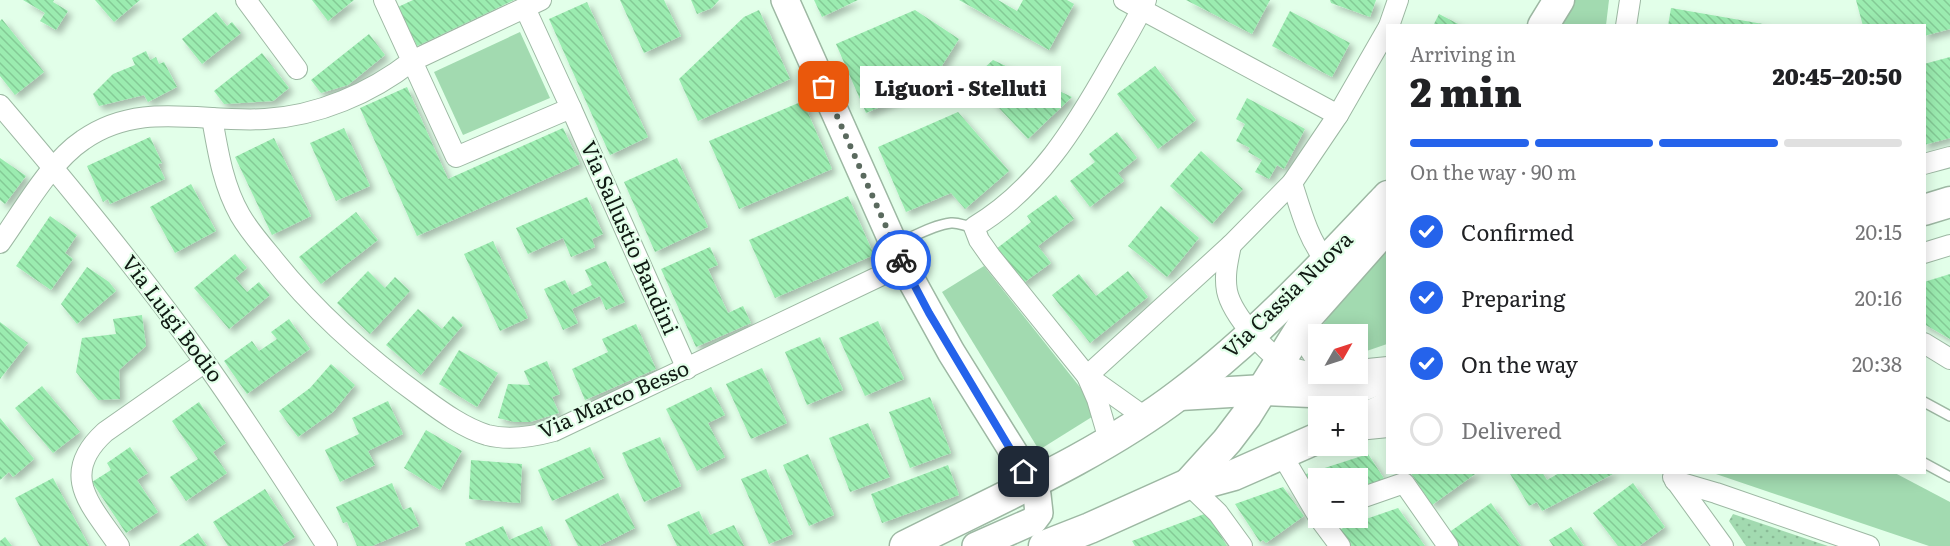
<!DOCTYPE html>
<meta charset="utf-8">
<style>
body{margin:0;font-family:Literata,serif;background:#f2f2f2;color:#202124;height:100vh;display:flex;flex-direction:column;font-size:22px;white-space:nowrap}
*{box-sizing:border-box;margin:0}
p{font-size:20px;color:#757577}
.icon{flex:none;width:33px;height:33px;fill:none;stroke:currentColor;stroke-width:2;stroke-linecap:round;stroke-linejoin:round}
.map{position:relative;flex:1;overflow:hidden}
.drawer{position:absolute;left:1386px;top:24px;width:540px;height:450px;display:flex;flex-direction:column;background:#fff;border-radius:0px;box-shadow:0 3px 15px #0003}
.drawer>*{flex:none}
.needle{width:39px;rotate:51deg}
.tools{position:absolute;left:1308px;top:324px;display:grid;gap:12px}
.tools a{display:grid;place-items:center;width:60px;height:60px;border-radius:0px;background:#fff;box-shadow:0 3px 15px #0003;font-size:30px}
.pin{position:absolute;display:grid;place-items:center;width:51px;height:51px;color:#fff;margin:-26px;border-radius:12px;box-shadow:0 3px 9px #0006}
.courier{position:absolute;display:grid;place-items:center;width:60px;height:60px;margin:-30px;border:4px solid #2563eb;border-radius:50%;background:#fff;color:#222;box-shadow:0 2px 8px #0007}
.bubble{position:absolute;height:42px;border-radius:0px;background:#fff;box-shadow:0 3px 15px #0003;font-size:20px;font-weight:800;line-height:42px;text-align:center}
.headline em{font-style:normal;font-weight:800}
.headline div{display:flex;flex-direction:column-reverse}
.headline{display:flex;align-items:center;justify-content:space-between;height:102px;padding:0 24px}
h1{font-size:39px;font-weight:800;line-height:45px}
.bar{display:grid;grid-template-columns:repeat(4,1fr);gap:9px 6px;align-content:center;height:72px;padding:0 24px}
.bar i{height:8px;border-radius:4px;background:#e0e0e0}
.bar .on{background:#2563eb}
.bar p{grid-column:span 4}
ol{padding:0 24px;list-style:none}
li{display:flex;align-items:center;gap:18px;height:66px}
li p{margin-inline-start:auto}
li .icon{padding:6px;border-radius:50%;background:#2563eb;color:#fff;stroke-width:4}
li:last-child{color:#757577}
li i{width:33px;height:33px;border:3px solid #e0e0e0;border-radius:50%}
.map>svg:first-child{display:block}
.green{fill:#a2dab0}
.park{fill:url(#park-dots)}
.building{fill:url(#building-back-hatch);filter:url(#shadow)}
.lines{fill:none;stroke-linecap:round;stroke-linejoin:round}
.service-casing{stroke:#9db8a3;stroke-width:12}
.minor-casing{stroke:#9db8a3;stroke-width:22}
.secondary-casing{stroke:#9db8a3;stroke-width:30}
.primary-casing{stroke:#9db8a3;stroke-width:33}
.service{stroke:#fff;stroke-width:9}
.minor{stroke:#fff;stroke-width:20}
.secondary{stroke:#fff;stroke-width:27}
.primary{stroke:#fff;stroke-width:30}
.done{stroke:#5a6a5e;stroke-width:6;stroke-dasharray:0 10.8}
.route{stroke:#2563eb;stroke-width:8}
.labels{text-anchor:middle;stroke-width:4.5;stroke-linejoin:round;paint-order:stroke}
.street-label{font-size:21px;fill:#101a13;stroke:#e2ffe9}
</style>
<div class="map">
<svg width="1950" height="546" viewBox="0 0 1950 546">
<defs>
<pattern id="park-dots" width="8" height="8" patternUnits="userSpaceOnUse" patternTransform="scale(1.5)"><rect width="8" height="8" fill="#a2dab0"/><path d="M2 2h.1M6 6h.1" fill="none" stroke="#8aba96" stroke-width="1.8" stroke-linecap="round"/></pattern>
<pattern id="building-back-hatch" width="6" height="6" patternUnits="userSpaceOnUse" patternTransform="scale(1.5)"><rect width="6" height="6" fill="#9becb0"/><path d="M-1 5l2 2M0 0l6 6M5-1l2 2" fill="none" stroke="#84ca96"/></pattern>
<filter id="shadow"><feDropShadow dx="4.5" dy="4.5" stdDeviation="3" flood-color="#0004"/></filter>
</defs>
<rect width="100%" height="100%" fill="#e2ffe9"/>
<g class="green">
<polygon points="1574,0 1609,0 1606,25 1559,26"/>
<polygon points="520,32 550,98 463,135 434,72"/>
<polygon points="1387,244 1387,344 1358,354 1358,334 1318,334 1318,341 1320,328"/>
<polygon points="984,266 1087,396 1095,415 1039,450 942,292"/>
<polygon points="1713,473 1895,473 1950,502 1950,546 1929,546"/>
</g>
<polygon class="park" points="1733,514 1828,546 1746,546 1729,521"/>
<g class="building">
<polygon points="23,0 54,0 53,2 68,11 56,30 40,21 45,13"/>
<polygon points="95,0 140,0 114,22"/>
<polygon points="312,0 354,0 328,21"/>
<polygon points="413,0 514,0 417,46 398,7"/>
<polygon points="620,0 664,0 681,36 644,53"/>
<polygon points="691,0 719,0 712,8 697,14"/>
<polygon points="814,0 858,0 822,17"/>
<polygon points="959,0 998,0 1017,11 1023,0 1067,0 1074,4 1049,50"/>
<polygon points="1186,0 1270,0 1252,34"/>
<polygon points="1330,0 1376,0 1370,17 1331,3"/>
<polygon points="1856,0 1950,0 1950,29 1924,36 1924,26 1863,26"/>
<polygon points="587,2 648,137 610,155 549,19"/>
<polygon points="1671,8 1763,24 1763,26 1668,26"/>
<polygon points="759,10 790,79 698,121 679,79 744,17"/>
<polygon points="915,10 959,39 929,86 866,113 836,44"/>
<polygon points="1290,11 1350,43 1332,77 1272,46"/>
<polygon points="216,12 227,26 232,22 241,33 202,64 182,39"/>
<polygon points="1439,14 1462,26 1433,26"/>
<polygon points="2,19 44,72 15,95 0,76 0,21"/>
<polygon points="369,34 385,55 348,85 321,93 311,80"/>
<polygon points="146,51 150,60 156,57 159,64 164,62 177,87 148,102 144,95 99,106 93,94 113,74 135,65 132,58"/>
<polygon points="262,53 289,88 273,101 224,104 214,91"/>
<polygon points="1950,57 1950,138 1924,145 1924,64"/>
<polygon points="993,60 1072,97 1028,139 972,79"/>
<polygon points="1155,66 1196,120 1158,149 1117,94"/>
<polygon points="407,87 448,179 563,128 580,164 417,236 360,108"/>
<polygon points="1247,98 1305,129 1284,169 1277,165 1269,179 1255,172 1262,160 1248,152 1250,148 1236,141 1245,124 1236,119"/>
<polygon points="803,101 832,169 739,209 709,141"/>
<polygon points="958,112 1009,171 965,209 951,193 906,212 878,147"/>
<polygon points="344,128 370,186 336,201 310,143"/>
<polygon points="1117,132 1137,158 1118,173 1124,181 1090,207 1070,181 1095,162 1089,154"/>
<polygon points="150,137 162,163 158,164 165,179 110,204 108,199 103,202 87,166"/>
<polygon points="274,138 311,216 272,235 235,157"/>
<polygon points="1201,151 1243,189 1212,224 1170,186"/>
<polygon points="0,158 26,176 5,204 0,200"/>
<polygon points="677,158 708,227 655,252 624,182"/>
<polygon points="191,184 216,231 175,253 150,207"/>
<polygon points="1056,195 1074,219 1038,246 1051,263 1022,284 996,249 1031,222 1027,216"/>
<polygon points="848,196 874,255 775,298 749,240"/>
<polygon points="587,197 603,234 592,239 595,247 571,257 563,238 528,254 516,228"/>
<polygon points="1161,206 1199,238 1167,277 1128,246"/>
<polygon points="356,212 378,240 321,284 299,257"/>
<polygon points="50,216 77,235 65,253 73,259 51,290 16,266"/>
<polygon points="493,241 528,318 500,331 464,254"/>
<polygon points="710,247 718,265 708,269 728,313 743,306 751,323 696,347 661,269"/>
<polygon points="235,254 247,268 235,278 247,292 259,282 270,295 229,329 194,288"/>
<polygon points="606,261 625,302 606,310 600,296 572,309 578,323 563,330 544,289 565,280 572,295 592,285 585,270"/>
<polygon points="87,267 109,282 116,291 77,324 61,304"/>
<polygon points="368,271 385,288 395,277 410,291 370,334 337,303"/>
<polygon points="1128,271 1148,297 1090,343 1052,295 1079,274 1096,296"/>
<polygon points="1950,274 1950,339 1924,324 1924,282"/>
<polygon points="418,309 442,329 453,316 463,325 421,375 386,345"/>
<polygon points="142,315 146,346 119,370 120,399 98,400 76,372 82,338 116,334 113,319"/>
<polygon points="289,319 310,349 247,394 224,361 252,341 259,351 277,339 271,332"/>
<polygon points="878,321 904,379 865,396 839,338"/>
<polygon points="0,322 28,343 0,379"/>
<polygon points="636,324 656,369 585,400 572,369 608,352 602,339"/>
<polygon points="820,337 843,390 807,405 785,352"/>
<polygon points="459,350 498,373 477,407 439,384"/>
<polygon points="547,361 560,394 552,397 559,413 530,422 514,422 498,418 508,384 530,385 524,371"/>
<polygon points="331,364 355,385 333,412 298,437 279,411 310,388"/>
<polygon points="762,368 787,423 751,439 726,384"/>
<polygon points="42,386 80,432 53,453 15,408"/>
<polygon points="711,387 725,415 708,423 725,457 697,471 666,409"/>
<polygon points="930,397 951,453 910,468 889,412"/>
<polygon points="388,401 403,434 368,451 375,465 340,482 325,450 359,434 352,418"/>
<polygon points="199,402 226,443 213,452 227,473 186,501 170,477 198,459 172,421"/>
<polygon points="0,418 34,459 13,477 9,472 0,480"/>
<polygon points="868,423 890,477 850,492 829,438"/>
<polygon points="426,430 462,451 440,490 404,468"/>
<polygon points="660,437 681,486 644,502 622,453"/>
<polygon points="130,447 148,473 137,480 158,512 126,533 92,482 111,470 107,463"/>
<polygon points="590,447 604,478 552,501 538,470"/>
<polygon points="808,454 834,515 809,526 783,465"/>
<polygon points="1368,454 1385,480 1358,490 1358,478 1318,478 1318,503 1304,484 1306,474"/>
<polygon points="471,460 522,464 520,503 469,499"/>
<polygon points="948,465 959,495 882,523 871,494"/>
<polygon points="766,469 793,534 769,544 741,479"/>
<polygon points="1410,472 1478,472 1432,505"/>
<polygon points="1509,472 1542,472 1547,480 1561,472 1612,472 1613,474 1542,511 1537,502 1529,506"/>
<polygon points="53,478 89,546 40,546 15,498"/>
<polygon points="392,483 403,510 411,507 419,526 372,546 357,546 347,522 343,523 336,507"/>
<polygon points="1633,483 1665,527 1639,546 1618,546 1593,513"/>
<polygon points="1283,487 1304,516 1266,543 1263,540 1260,542 1235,504"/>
<polygon points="265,489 295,537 281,546 228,546 213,522"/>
<polygon points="618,493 635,528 599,546 578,546 565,520"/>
<polygon points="1491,503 1521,546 1457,546 1448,533"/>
<polygon points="1398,508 1425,546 1351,546 1340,530 1363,515 1366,519"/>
<polygon points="699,511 710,535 734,525 744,546 677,546 667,525"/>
<polygon points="1207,513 1227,546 1135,546 1132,541"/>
<polygon points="503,526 509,540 542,526 551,546 466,546 465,543"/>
<polygon points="1571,527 1584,546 1553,546 1549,540"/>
<polygon points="198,533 207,546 179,546"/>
<polygon points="5,537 12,546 0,546 0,541"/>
</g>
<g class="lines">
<defs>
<g id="service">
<path d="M896,244c17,-7 37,-19 55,-21 8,-1 15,4 23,4"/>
<polyline points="1924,402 1950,416"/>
<polyline points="1924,463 1950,477"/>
</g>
<g id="minor">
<polyline points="246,0 297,69"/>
<polyline points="1124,0 1338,115"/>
<polyline points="525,8 571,108 456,157 412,61 541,0"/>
<polyline points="1389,26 1398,0"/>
<polyline points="1626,26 1630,0"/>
<path d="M0,105c71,83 140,167 204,256 43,60 83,123 123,185"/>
<polyline points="571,108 687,369"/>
<path d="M212,118c6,34 11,67 28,97 8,14 19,27 30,40 43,55 96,102 153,143 19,14 41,30 64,37 22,6 45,2 67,-4l349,-166"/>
<polyline points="1924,164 1950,157"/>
<path d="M1292,183c9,28 16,56 34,78"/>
<path d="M0,243c23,-32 50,-81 83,-103 57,-40 118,-17 182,-21 53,-3 106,-26 147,-58l-28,-61"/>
<path d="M1231,245c-3,15 -7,30 -4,46 5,24 42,66 64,76 9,4 18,5 27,5"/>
<polyline points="1924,253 1950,245"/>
<path d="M1308,321c-4,17 -2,27 10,40"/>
<polyline points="1924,343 1950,359"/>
<polyline points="1358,370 1388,367"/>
<polyline points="1087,376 1231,245 1292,183 1338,115 1388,28"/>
<polyline points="1087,376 1146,418"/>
<polyline points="1358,430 1388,427"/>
<path d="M1109,440l-12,-41 -10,-23 -96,-119 -12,-17 -5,-13c64,-38 102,-101 137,-163 12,-21 25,-42 35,-64"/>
<polyline points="1282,455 1318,516"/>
<polyline points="1673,477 1723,546"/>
<polyline points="1675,481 1716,493 1869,546"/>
<polyline points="1188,484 1218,513 1242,546"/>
<polyline points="1358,499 1404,483 1448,546"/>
<polyline points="1319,518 1340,546"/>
<path d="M119,546c-28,-41 -61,-71 -14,-114l100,-70"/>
</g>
<polyline id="secondary" points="785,0 903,265 951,352 1019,461 1037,495 1039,513 1033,521 976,546"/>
<g id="primary">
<polyline points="1543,26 1559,0"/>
<polyline points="1924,210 1950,202"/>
<polyline points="1180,395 1264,390 1333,393 1354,389 1388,376"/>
<polyline points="1358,421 1388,407"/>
<polyline points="1188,484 1227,441 1246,416 1309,315 1388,226"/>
<path d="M905,546c91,-46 194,-90 275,-152 77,-58 142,-128 208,-198"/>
<polyline points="1044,546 1090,528 1188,484 1212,481 1234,475 1318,438"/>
</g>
</defs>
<use href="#service" class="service-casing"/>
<use href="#minor" class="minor-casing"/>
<use href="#secondary" class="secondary-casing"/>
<use href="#primary" class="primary-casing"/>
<use href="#service" class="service"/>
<use href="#minor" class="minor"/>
<use href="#secondary" class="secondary"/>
<use href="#primary" class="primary"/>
</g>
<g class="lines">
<polyline class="done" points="824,87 901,260"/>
<polyline class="route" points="901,260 929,313 1024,472"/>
</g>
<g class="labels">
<g class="street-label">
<text transform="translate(629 238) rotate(66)" y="7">Via Sallustio Bandini</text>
<text transform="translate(1288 295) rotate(-44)" y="7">Via Cassia Nuova</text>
<text transform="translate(172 319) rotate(53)" y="7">Via Luigi Bodio</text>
<text transform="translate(614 400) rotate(-24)" y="7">Via Marco Besso</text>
</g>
</g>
</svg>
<div class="tools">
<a><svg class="needle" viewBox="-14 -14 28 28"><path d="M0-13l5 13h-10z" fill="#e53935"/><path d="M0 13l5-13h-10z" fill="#757577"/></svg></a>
<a>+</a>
<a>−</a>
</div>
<div class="pin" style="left:824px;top:87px;background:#ea580c"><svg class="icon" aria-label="bag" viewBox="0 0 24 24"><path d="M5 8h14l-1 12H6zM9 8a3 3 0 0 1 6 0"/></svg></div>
<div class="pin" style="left:1024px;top:472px;background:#1f2937"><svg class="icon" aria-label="home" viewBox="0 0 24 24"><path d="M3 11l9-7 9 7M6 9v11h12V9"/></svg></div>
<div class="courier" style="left:901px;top:260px"><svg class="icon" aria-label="bike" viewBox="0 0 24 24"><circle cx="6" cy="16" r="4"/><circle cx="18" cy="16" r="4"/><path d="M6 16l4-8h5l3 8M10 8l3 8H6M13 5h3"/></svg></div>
<div class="bubble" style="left:860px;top:66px;width:201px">Liguori - Stelluti</div>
<section class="drawer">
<div class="headline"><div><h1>2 min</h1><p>Arriving in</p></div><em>20:45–20:50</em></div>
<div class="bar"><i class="on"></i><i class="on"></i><i class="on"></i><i></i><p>On the way · 90 m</p></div>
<ol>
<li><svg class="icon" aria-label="check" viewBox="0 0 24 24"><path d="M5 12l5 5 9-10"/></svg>Confirmed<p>20:15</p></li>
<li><svg class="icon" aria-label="check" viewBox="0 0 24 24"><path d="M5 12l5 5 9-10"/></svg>Preparing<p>20:16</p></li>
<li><svg class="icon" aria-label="check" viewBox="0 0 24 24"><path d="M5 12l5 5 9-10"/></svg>On the way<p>20:38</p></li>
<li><i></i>Delivered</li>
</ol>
</section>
</div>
